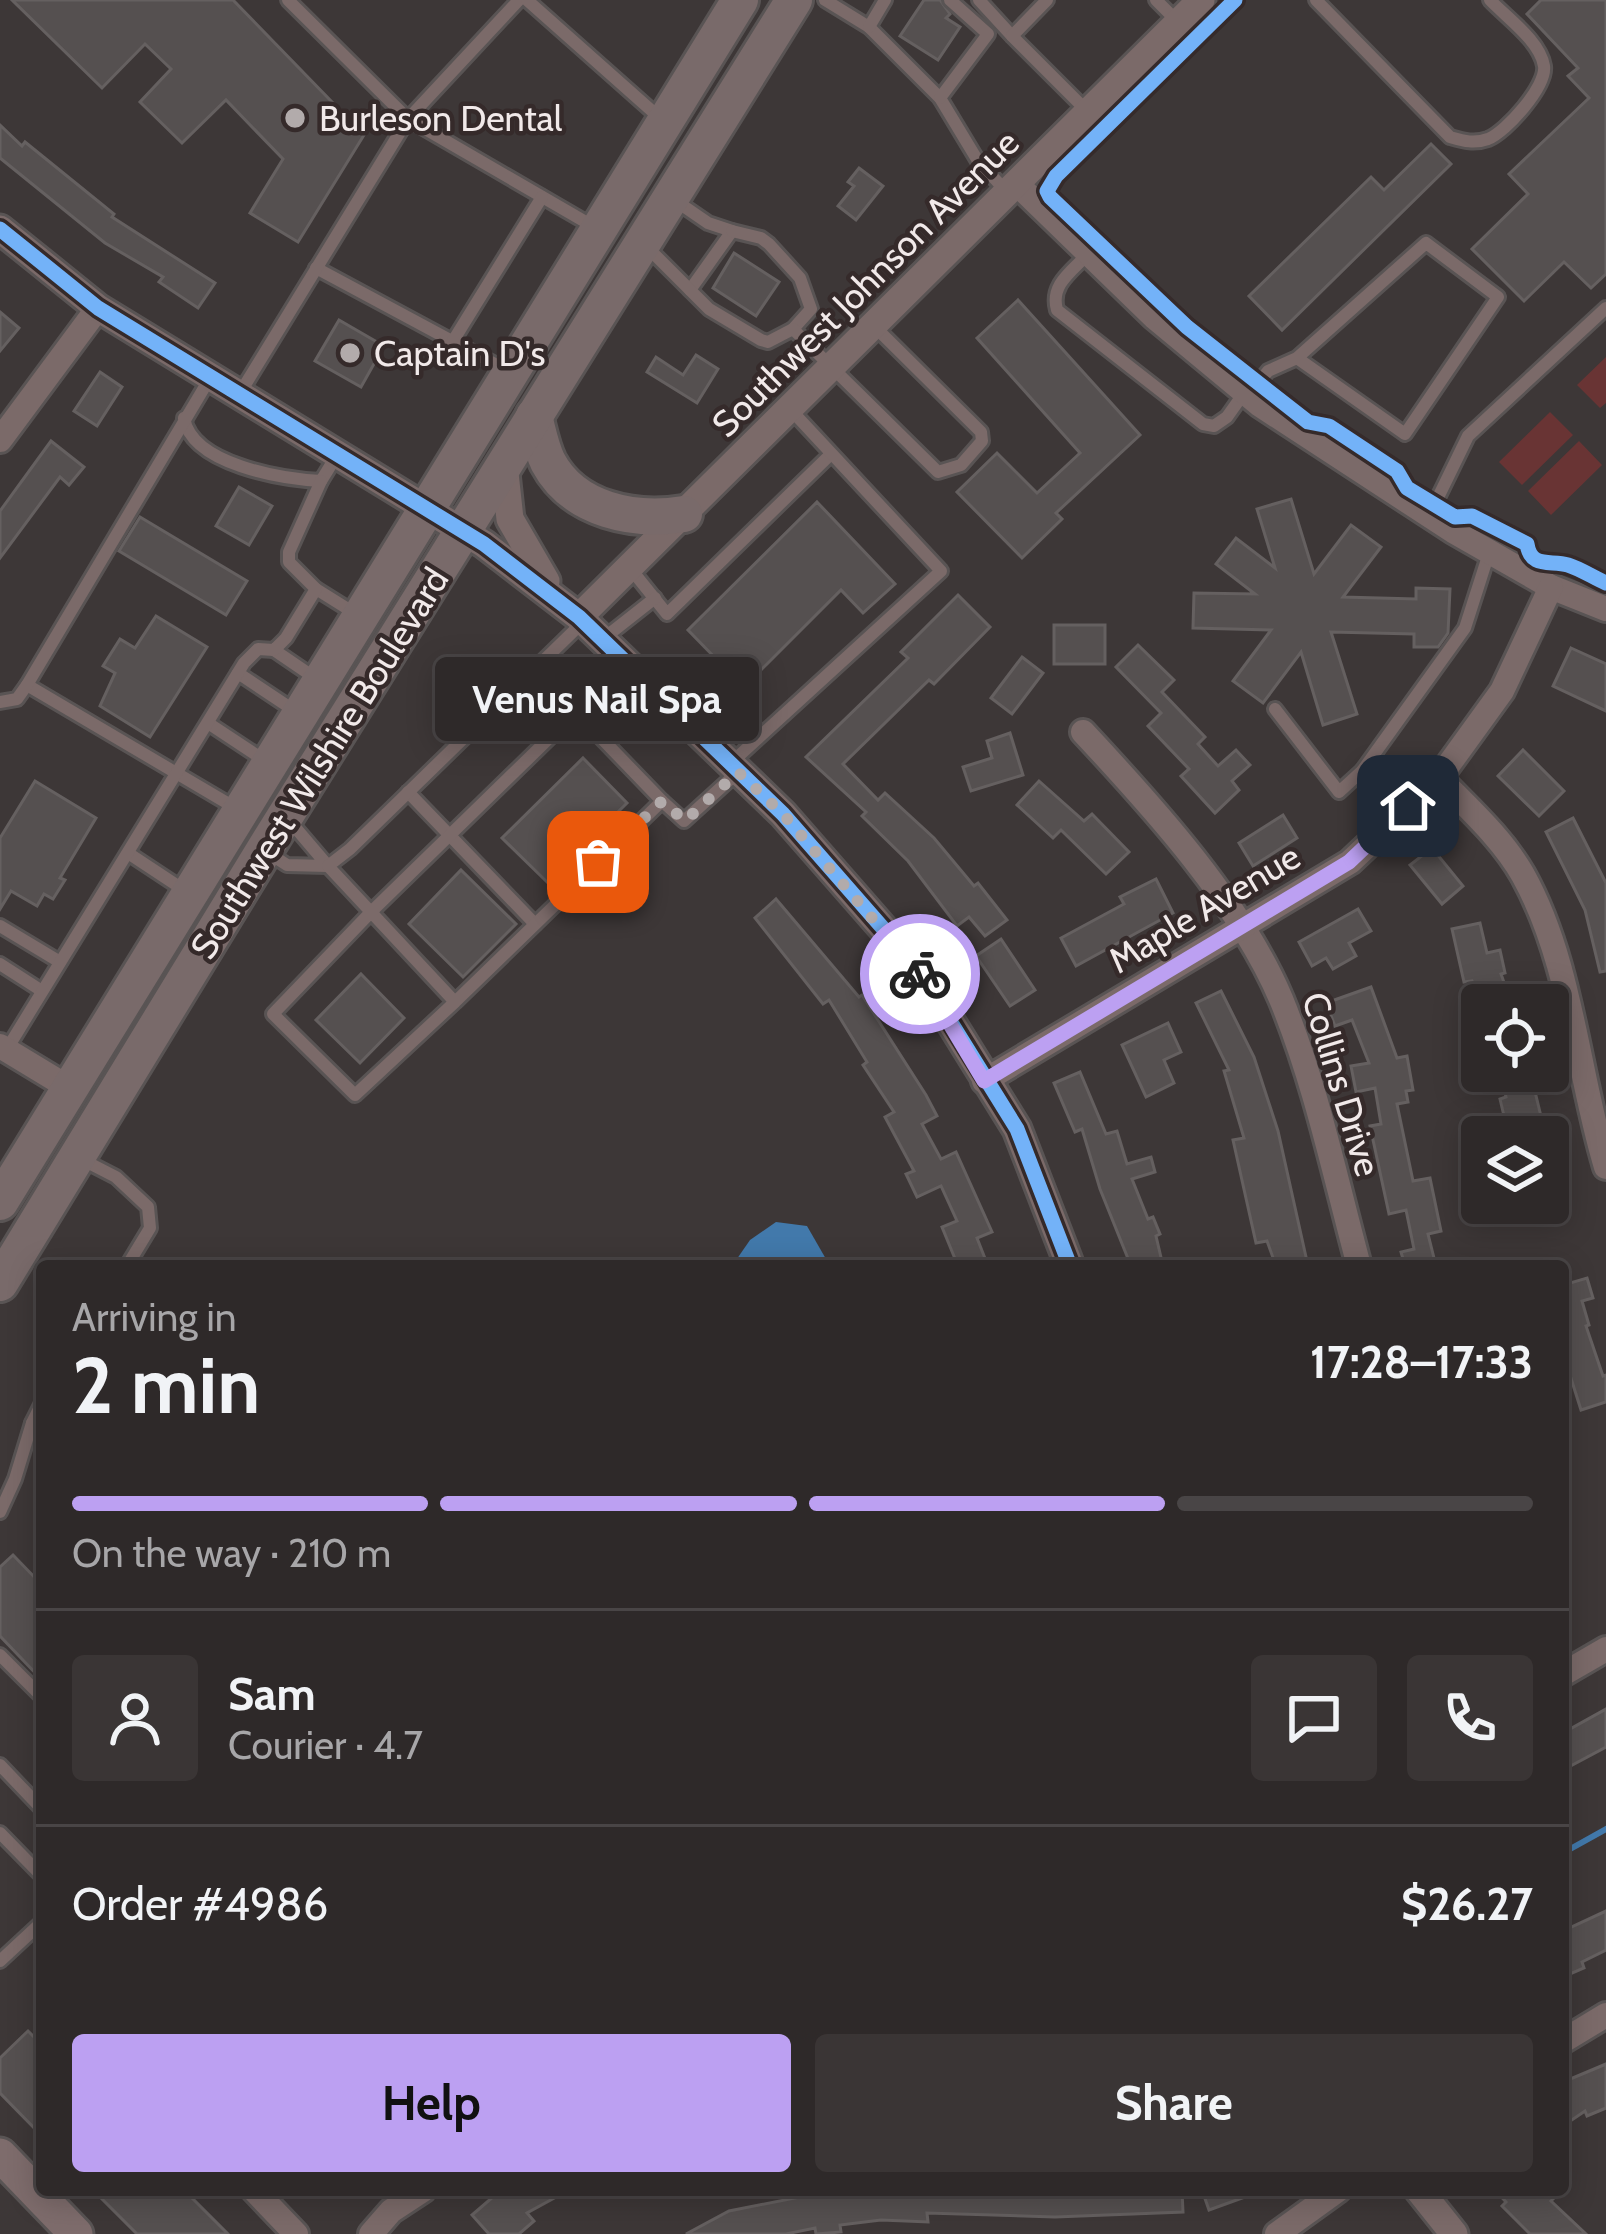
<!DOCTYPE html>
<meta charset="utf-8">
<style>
body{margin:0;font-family:Cabin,sans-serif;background:#3a3535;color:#f1f3f6;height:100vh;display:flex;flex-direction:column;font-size:45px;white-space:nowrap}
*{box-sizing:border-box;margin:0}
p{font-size:39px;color:#a7a6a8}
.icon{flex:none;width:66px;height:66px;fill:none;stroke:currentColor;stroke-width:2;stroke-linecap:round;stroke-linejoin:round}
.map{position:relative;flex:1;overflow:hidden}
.side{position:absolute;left:36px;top:1260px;width:1533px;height:936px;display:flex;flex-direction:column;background:#2e2929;border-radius:12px;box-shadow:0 6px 30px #0003,0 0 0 3px #494546}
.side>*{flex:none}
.fabs{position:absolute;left:1461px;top:984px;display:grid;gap:24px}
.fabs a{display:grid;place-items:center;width:108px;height:108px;border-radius:12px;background:#2e2929;box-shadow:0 6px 30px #0003,0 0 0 3px #494546;font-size:60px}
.pin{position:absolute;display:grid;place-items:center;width:102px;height:102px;color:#fff;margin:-51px;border-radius:24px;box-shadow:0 6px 18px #0006}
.courier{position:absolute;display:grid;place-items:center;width:120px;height:120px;margin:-60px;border:9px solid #bca0f2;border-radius:50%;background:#fff;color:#222;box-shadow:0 3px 15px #0007}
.bubble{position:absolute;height:84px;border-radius:12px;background:#2e2929;box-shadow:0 6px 30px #0003,0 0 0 3px #494546;font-size:39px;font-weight:700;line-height:84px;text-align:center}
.headline em{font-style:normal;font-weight:700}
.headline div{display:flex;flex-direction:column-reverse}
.headline{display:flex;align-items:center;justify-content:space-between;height:204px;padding:0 36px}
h1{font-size:78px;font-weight:700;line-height:90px}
.bar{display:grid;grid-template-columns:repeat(4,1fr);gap:18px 12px;align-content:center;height:144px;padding:0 36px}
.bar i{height:15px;border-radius:9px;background:#494546}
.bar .on{background:#bca0f2}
.bar p{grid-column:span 4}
.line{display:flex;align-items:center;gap:30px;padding:0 36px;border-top:3px solid #494546}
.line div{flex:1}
.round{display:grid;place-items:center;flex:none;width:126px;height:126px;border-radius:12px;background:#3a3535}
.action{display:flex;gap:24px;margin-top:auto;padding:24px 36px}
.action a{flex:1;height:138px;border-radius:12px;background:#bca0f2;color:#111;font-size:48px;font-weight:700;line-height:138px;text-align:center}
.action a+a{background:#3a3535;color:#f1f3f6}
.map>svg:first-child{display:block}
.green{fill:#693434}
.water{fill:#4279ab}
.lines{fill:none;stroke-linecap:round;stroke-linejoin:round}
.stream{stroke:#4279ab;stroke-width:6}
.building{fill:#555050;stroke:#656060;stroke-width:3}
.service-casing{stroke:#595454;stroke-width:18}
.minor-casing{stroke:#595454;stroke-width:30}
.tertiary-casing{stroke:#595454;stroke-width:33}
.secondary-casing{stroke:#595454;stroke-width:39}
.primary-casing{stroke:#595454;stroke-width:42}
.service{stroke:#7b6a69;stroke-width:12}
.minor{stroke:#7b6a69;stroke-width:24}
.tertiary{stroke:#7b6a69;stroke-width:27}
.secondary{stroke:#7e6c6c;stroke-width:33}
.primary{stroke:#796a6a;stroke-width:36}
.cycleway-casing{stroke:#352a2a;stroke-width:22}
.cycleway{stroke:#73b2f8;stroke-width:15}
.done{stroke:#b2abab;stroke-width:12;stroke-dasharray:0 21.6}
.route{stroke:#bca0f2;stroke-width:15}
.poi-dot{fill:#b2abab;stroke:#352a2a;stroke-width:4.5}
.labels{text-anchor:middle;stroke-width:9;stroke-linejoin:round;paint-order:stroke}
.poi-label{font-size:36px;fill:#f1e9e9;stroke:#352a2a;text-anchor:start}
.street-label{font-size:36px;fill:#f1e9e9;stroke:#352a2a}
</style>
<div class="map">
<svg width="1606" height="2234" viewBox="0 0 1606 2234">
<rect width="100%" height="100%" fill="#3d3737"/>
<g class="green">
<polygon points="1606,357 1606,403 1600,408 1577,385"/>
<polygon points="1550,412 1573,435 1522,485 1499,462"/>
<polygon points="1579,441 1602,465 1551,515 1528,491"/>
</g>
<polygon class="water" points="776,1222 807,1226 830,1266 732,1266 750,1240"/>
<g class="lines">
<polyline class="stream" points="1563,1853 1606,1829"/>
</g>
<g class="building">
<polygon points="12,0 233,0 364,135 298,242 250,213 283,159 226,100 182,143 140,102 171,69 145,44 102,88"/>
<polygon points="924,0 940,0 950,14 946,18 960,27 938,60 900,36"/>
<polygon points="1541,0 1606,0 1606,274 1591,288 1564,262 1524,301 1472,249 1528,194 1509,174 1589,98 1568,76 1578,68 1527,14"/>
<polygon points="0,125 22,146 25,142 114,214 112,217 215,283 198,308 159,282 163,277 105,243 0,158"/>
<polygon points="1431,144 1451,164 1282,330 1249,296 1371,177 1384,190"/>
<polygon points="859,168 883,186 856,220 838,206 854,186 848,182"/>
<polygon points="734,253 779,282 756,316 713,288"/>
<polygon points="1018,300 1140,435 1056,513 1062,519 1022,558 957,492 997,453 1037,493 1080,453 977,338"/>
<polygon points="0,312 19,328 0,351"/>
<polygon points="339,320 384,346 361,387 315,361"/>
<polygon points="696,355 718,369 697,403 647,372 656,357 683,375"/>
<polygon points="100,372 122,387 97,426 74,411"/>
<polygon points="51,441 84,467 69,485 60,477 0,558 0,511"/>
<polygon points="239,487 272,506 249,545 216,526"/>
<polygon points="1291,499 1314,574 1351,525 1381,547 1343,597 1416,599 1416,588 1450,589 1448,633 1438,647 1414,647 1414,634 1331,632 1357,714 1323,725 1301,652 1263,703 1233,681 1271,630 1193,628 1194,593 1255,594 1216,564 1236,538 1275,568 1257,509"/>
<polygon points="817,502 895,584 863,613 841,590 740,691 718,669 722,665 688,630"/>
<polygon points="140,517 247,581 226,615 119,551"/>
<polygon points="958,595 990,627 934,684 929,680 843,764 878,800 885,793 934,838 974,886 978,883 1007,920 985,936 969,917 957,926 908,861 862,816 866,812 806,757 908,658 901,652"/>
<polygon points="156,616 207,647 150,737 100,706 115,673 103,666 120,639 135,648"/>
<rect x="1054" y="625" width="51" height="39"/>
<polygon points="1138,645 1174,680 1162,692 1205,737 1198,744 1218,766 1236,750 1250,765 1232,781 1239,790 1215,813 1181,776 1189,769 1148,726 1161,713 1116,667"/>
<polygon points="1571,648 1606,664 1606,711 1553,686"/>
<polygon points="1022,657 1043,673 1012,714 991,698"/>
<polygon points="1010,733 1023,775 971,791 963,767 992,758 987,741"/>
<polygon points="1523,750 1564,791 1539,816 1498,776"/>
<polygon points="583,758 627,803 547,882 502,838"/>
<polygon points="35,781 96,818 60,878 65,880 53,899 44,894 37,906 11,891 0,909 0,838"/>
<polygon points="1039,781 1084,821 1092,814 1129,852 1106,874 1061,830 1053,838 1017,805"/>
<polygon points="1283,815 1297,838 1253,866 1239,843"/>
<polygon points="1573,818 1606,883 1606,971 1600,972 1585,910 1546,832"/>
<polygon points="1432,848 1463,886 1442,904 1410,865"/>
<polygon points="461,870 516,924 463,977 409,924"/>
<polygon points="1156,879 1173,913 1076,966 1061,938 1124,904 1120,897"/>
<polygon points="776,899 859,997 862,995 926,1095 937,1116 922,1124 941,1159 956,1152 992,1232 977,1238 988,1266 958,1266 942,1227 957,1221 941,1186 917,1197 906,1174 914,1171 885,1117 894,1112 863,1065 867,1062 829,1000 823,1004 755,918"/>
<polygon points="1358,909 1371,931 1349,943 1356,956 1333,969 1326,958 1312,966 1299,942"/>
<polygon points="1480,923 1487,953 1500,950 1505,973 1501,974 1512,1005 1480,1005 1472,981 1464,982 1452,929"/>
<polygon points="1001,939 1035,990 1010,1006 976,956"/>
<polygon points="361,974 404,1018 360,1063 316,1020"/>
<polygon points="1371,987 1397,1058 1407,1056 1413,1090 1406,1091 1408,1102 1397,1104 1413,1181 1430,1178 1441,1231 1428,1234 1436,1266 1405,1266 1401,1252 1414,1249 1406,1210 1389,1214 1370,1126 1381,1124 1375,1088 1356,1092 1351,1066 1369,1063 1352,1020 1335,1026 1326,1003"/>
<polygon points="1221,991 1254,1057 1278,1131 1308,1266 1276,1266 1267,1241 1256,1243 1233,1140 1244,1138 1224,1071 1229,1070 1196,1003"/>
<polygon points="1168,1023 1181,1052 1164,1060 1174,1083 1146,1097 1122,1045"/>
<polygon points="1500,1071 1530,1071 1546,1137 1509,1137 1500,1099 1506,1097"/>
<polygon points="1080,1072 1106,1134 1117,1131 1127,1164 1151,1157 1155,1172 1132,1179 1148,1219 1153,1217 1160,1234 1156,1236 1163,1266 1131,1266 1100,1189 1082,1129 1075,1132 1054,1083"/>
<polygon points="1587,1278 1593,1298 1582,1301 1589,1325 1586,1326 1603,1376 1606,1375 1606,1402 1581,1410 1563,1353 1563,1285"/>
<polygon points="13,1555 42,1585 42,1680 0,1636 0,1567"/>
<polygon points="1606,1709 1606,1747 1563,1770 1563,1733"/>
<polygon points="1606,1911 1606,1950 1582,1962 1584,1968 1563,1977 1563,1931"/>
<polygon points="28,2031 42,2045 42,2136 0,2093 0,2058"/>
<polygon points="1606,2064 1606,2108 1587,2116 1585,2111 1563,2126 1563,2082"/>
<polygon points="93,2190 184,2190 228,2234 137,2234"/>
<polygon points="501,2190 569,2190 527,2213 534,2221 519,2234 489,2234 472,2215"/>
<polygon points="835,2190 1182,2190 1183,2212 1055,2217 927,2213 928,2222 881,2220 840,2225 841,2232 816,2234 815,2228 786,2234 686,2234 729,2211"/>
<polygon points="1202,2190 1259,2190 1259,2192 1209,2210"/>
<polygon points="1495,2190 1562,2190 1551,2201 1586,2234 1530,2234 1502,2206 1506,2202"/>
</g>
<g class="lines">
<defs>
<g id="service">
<polyline points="519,0 408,119 596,228"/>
<polyline points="527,0 661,119"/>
<polyline points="825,0 869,27 940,98 978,161 1006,191"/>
<polyline points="979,0 1012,36"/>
<polyline points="1047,0 1012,36 1088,112"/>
<polyline points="1156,0 1177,21"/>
<path d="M1316,0l134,137c14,4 24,7 38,2 18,-7 59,-53 56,-73 -4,-25 -37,-48 -54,-66"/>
<polyline points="869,27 885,0"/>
<polyline points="940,98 988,34 950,0"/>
<polyline points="676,201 708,223 732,231 690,290"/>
<polyline points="732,231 761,238 769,244 800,278 811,309 793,329"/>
<polyline points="647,247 709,309 761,340 768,342 793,329 938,472 961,465 982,441 981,432 874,326"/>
<path d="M1087,255c-16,17 -37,30 -30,55l146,114 11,2 13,-9 17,-24"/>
<polyline points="316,268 506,370"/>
<polyline points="453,341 542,197"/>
<polyline points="240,393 408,119 288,0"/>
<polyline points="1249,395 1268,371 1297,358 1426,243 1498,297 1405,434 1297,358"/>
<path d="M184,418c8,47 99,61 137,63l16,-26"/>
<polyline points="1429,516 1468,436 1606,308"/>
<polyline points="630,568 667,614 831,454"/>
<polyline points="316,589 356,614"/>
<polyline points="603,639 655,598"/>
<polyline points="274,650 318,680"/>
<polyline points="238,673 298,713"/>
<polyline points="27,685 239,810"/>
<polyline points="0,702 17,699 27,685 210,378"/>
<polyline points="1275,709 1339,792 1362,771"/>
<polyline points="208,723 267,762"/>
<polyline points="732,762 941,571 791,410"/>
<polyline points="408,792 535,924"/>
<polyline points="662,801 684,821 738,772"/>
<polyline points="1408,806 1362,771 1465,628 1489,553"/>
<polyline points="128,853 187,892"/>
<polyline points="270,854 287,865 328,866 288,819"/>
<polyline points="0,926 60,962"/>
<polyline points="0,964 42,991"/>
<polyline points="455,1002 355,1095 273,1014 371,912 573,715 579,715 662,801 455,1002 328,866 350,849 583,622"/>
<polyline points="7,1049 244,663 258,649 274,650 286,638 316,589 289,562 289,552 321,481"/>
<polyline points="81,1159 116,1177 148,1207 150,1228 127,1266"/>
<polyline points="42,1403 32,1423 42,1433"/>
<polyline points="0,1512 15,1479 32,1423"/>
<polyline points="0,1655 42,1697"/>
<polyline points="0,1765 42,1809"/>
<polyline points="0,1833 42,1876"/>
<polyline points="0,1961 42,1922"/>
</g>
<g id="minor">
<polyline points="1016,183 1154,317 1260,405 1453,531 1551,587 1606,609"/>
<polyline points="0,440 98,308"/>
<path d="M1083,732c70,75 158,172 198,267 35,85 54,178 78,267"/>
<path d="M1439,778c29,30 63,60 84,97 49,88 54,197 83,292"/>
<polyline points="0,1046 71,1089"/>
<polyline points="984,1081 1350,862 1439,778 1502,691 1551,587"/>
<polyline points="1563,1674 1606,1649"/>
<polyline points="1563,2041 1606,2015"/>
<polyline points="254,2190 296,2234"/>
<polyline points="371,2234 391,2211 423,2190"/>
<polyline points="1277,2234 1338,2190"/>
</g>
<g id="tertiary">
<polyline points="0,229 98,308 484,544 579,617 783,814 916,966 1017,1129 1070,1266"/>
<polyline points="504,464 510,519 546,581"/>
<polyline points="579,617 1201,0"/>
<polyline points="1419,2190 1454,2234"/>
</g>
<polyline id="secondary" points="0,2155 76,2234"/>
<g id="primary">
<path d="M534,416c4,15 7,32 14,46 26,49 87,60 136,52"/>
<polyline points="0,1202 740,0"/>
<polyline points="0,1283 264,850 794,0"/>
</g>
</defs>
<use href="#service" class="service-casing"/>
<use href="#minor" class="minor-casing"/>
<use href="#tertiary" class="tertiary-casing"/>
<use href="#secondary" class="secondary-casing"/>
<use href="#primary" class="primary-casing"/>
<use href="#service" class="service"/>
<use href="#minor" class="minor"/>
<use href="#tertiary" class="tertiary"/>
<use href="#secondary" class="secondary"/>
<use href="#primary" class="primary"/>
<defs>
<g id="cycleway">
<path d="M1235,0l-179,176 -9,15 3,6 137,130 121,95 21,4 68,45 10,17 48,29 17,-1 55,28c4,25 23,16 41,21 13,4 26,13 38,18"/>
<polyline points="0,229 98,308 484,544 579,617 783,814 916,966 1017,1129 1070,1266"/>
</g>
</defs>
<use href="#cycleway" class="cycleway-casing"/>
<use href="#cycleway" class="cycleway"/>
</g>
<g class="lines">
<polyline class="done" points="598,862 662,801 685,821 738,772 783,814 920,974"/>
<polyline class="route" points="920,974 984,1081 1349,862 1408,806"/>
</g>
<g class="poi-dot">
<circle cx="295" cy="118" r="12"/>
<circle cx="350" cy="353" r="12"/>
</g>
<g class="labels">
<g class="poi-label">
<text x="319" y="131">Burleson Dental</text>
<text x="374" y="366">Captain D's</text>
</g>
<g class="street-label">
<text transform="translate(865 283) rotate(-45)" y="13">Southwest Johnson Avenue</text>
<text transform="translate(319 763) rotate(-58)" y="13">Southwest Wilshire Boulevard</text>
<text transform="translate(1204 908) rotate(-31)" y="13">Maple Avenue</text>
<text transform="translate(1342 1084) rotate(73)" y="13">Collins Drive</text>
</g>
</g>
</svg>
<div class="fabs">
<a><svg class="icon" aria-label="locate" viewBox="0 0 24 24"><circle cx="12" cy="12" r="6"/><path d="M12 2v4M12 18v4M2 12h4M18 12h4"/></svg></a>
<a><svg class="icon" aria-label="layers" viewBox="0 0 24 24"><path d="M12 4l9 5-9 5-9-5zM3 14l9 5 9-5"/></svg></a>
</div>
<div class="pin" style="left:598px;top:862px;background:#ea580c"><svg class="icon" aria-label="bag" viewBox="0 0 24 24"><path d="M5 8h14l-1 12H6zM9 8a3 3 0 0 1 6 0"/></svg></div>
<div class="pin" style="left:1408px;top:806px;background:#1f2937"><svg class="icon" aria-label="home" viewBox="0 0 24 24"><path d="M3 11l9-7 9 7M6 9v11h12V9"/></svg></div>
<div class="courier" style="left:920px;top:974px"><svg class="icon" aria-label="bike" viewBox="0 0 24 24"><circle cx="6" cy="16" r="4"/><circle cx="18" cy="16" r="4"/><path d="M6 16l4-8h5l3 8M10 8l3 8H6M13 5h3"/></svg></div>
<div class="bubble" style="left:435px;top:657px;width:324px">Venus Nail Spa</div>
<section class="side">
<div class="headline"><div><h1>2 min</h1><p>Arriving in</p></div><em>17:28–17:33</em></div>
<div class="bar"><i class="on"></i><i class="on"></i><i class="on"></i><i></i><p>On the way · 210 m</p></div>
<div class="line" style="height:216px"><a class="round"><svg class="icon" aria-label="person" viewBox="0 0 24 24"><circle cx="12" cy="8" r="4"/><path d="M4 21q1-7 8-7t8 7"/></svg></a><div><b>Sam</b><p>Courier · 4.7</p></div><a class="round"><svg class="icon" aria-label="chat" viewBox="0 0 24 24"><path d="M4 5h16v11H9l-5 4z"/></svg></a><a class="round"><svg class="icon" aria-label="phone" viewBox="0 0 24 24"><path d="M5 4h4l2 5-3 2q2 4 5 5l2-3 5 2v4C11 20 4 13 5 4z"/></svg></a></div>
<div class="line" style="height:156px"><div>Order #4986</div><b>$26.27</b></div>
<div class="action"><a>Help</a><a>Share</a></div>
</section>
</div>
